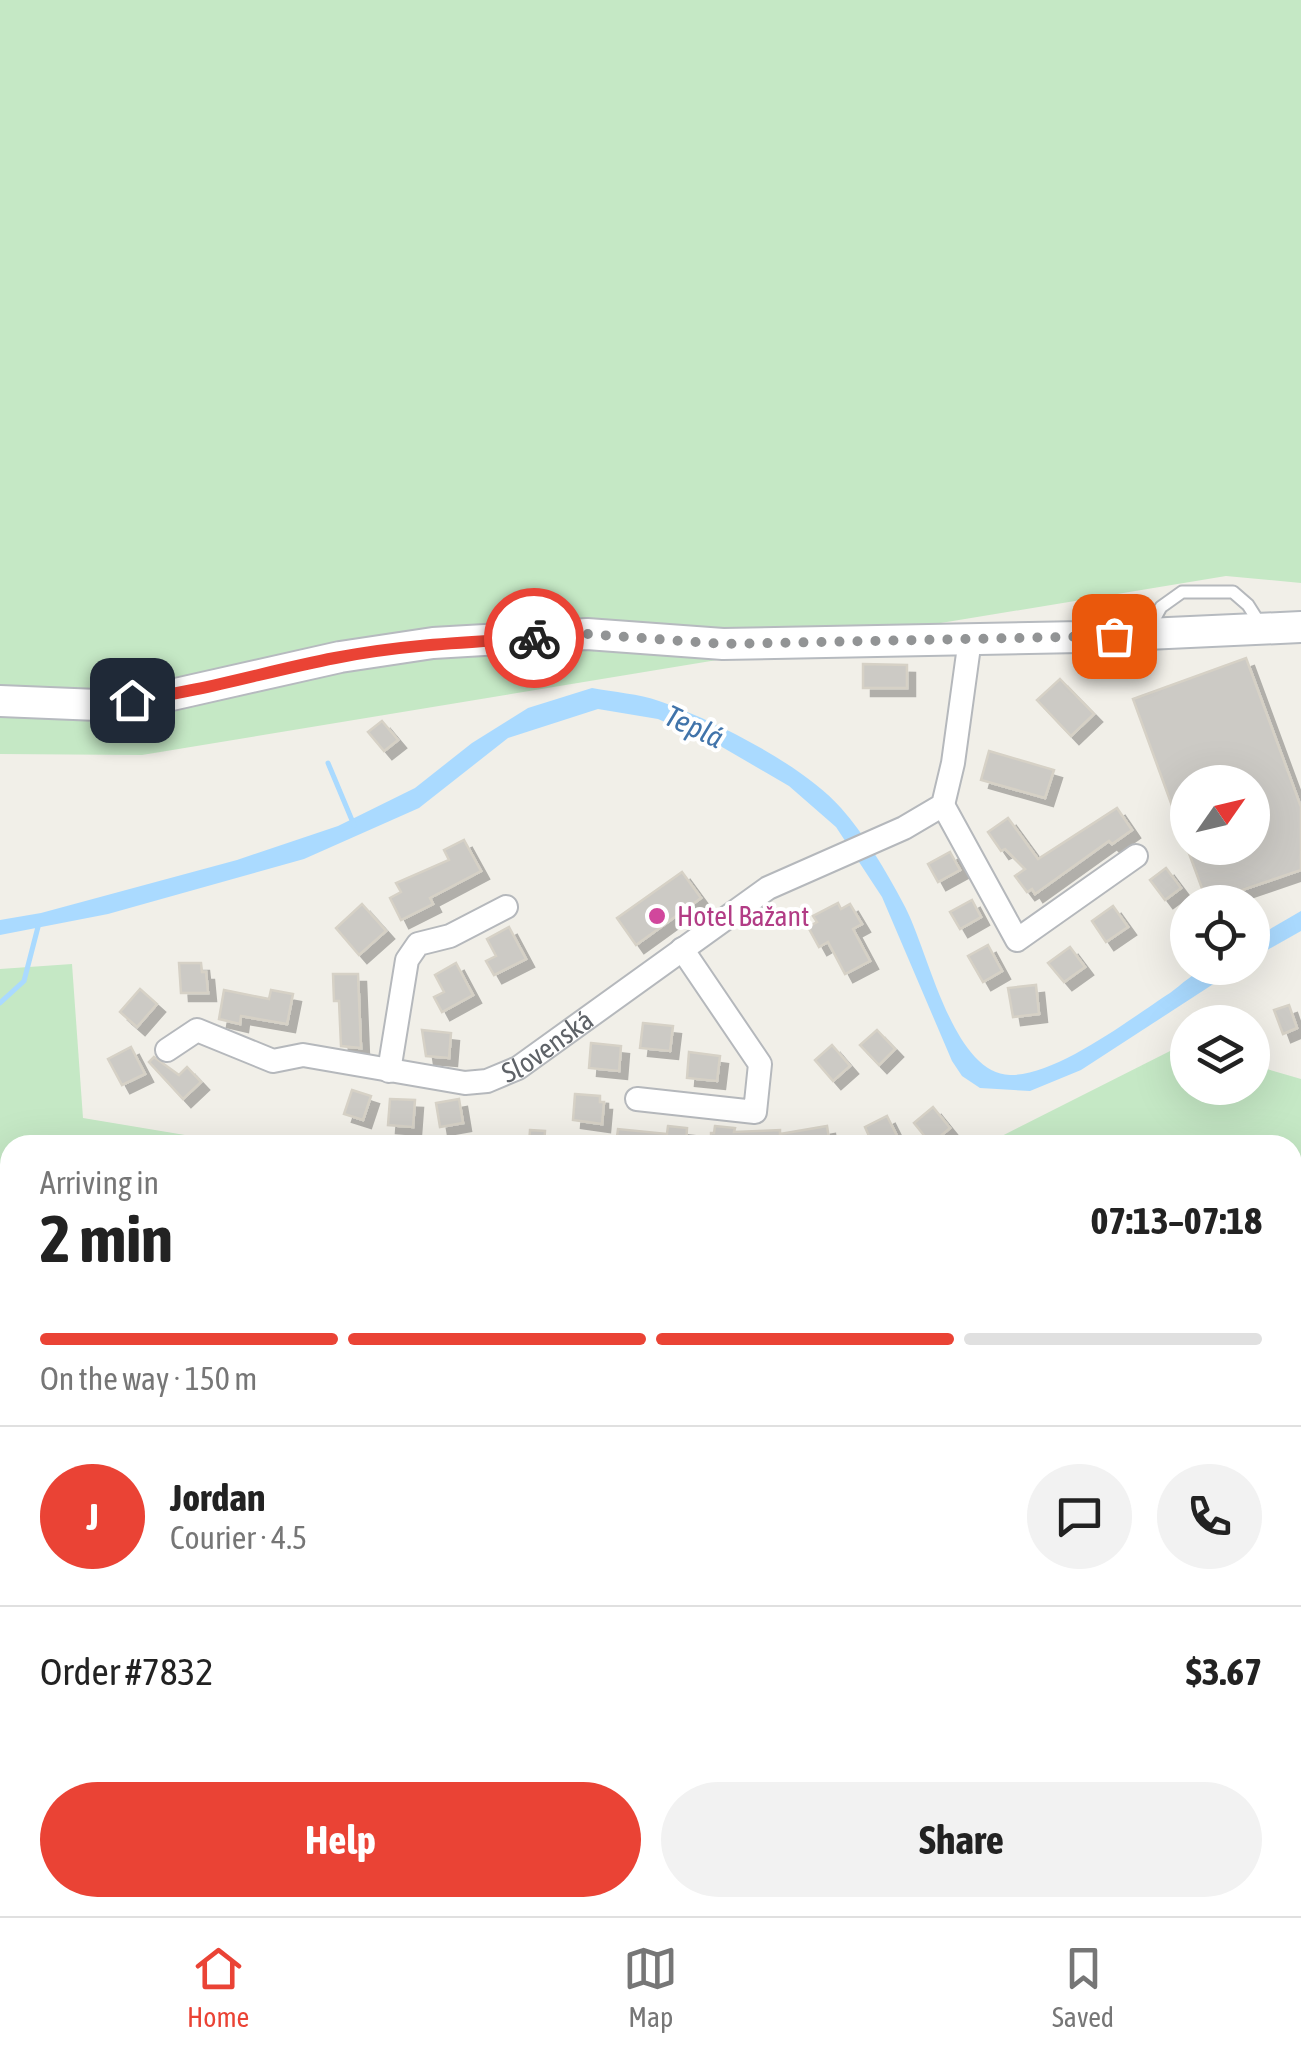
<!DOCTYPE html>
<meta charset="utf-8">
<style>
body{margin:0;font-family:"Asap Condensed",sans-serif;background:#f2f2f2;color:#222;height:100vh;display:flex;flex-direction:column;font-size:38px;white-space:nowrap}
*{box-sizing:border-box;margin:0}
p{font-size:32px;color:#767676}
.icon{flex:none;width:55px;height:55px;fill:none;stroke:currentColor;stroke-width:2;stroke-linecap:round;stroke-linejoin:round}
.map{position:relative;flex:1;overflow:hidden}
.drawer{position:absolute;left:0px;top:1135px;width:1302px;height:782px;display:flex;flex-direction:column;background:#fff;border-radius:30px 30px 0 0;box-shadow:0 10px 40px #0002}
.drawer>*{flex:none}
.needle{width:65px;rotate:56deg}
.tools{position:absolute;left:1170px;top:765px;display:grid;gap:20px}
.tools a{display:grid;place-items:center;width:100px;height:100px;border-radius:50%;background:#fff;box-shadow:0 10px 40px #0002;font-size:50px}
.pin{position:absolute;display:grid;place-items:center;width:85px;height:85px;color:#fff;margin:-42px;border-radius:20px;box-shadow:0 5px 15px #0006}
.courier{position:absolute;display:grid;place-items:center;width:100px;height:100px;margin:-50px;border:8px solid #ea4335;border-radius:50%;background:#fff;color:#222;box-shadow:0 2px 12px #0007}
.head em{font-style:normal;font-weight:700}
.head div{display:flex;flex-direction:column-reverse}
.head{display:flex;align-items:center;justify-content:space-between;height:170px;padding:0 40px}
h1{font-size:65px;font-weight:700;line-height:75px}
.bar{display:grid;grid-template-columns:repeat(4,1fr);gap:15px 10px;align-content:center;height:120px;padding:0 40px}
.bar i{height:12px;border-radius:8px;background:#e0e0e0}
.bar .current{background:#ea4335}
.bar p{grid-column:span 4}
.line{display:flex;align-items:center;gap:25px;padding:0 40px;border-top:2px solid #e0e0e0}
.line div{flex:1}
.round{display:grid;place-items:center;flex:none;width:105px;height:105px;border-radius:52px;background:#f2f2f2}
.action{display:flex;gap:20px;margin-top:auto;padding:20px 40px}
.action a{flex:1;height:115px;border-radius:60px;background:#ea4335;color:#fff;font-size:40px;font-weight:700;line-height:115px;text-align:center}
.action a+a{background:#f2f2f2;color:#222}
.tab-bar{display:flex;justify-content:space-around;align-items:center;height:140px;border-top:2px solid #e0e0e0;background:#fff;font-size:28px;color:#767676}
.tab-bar a{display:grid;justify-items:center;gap:5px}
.tab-bar .current{color:#ea4335}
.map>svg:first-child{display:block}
.green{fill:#c5e8c5}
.water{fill:#aadaff}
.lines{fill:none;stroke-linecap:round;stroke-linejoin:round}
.stream{stroke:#aadaff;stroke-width:5}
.building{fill:#cccac5;stroke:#d6d1c6;stroke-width:2.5;filter:url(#shadow)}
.lane-casing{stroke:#b5b8bc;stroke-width:15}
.street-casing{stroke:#b5b8bc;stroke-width:26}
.secondary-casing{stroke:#b6babf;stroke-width:34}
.lane{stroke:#fff;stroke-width:11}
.street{stroke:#fff;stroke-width:22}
.secondary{stroke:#fff;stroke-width:30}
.done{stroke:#929495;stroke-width:10;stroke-dasharray:0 18}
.route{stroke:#ea4335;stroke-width:12}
.hotel-dot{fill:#d1479c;stroke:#fff;stroke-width:4}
.labels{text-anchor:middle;stroke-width:8;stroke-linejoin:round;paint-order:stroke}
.hotel-label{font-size:28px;fill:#b23c85;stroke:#fff;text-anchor:start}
.street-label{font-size:28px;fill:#5f6368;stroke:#fff}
.water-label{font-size:30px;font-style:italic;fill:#4174aa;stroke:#fff}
</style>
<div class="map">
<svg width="1301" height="1916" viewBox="0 0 1301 1916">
<defs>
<filter id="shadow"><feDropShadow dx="8" dy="8" stdDeviation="0" flood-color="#0004"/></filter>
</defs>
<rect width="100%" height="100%" fill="#f1efe8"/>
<g class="green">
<polygon points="0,0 1301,0 1301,583 1226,576 142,755 0,754"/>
<polygon points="72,964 83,1118 245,1145 10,1145 10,1908 1292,1908 1292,1145 984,1145 1182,1045 1187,1047 1188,1088 1252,1088 1253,1065 1301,1079 1301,1916 0,1916 0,969"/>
</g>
<g class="water">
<path d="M592,688c22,4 47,6 67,13 55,19 144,64 182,107 24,27 45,63 62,95 25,44 48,170 107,172 47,1 121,-57 160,-82 11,-8 25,-22 38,-25 8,-3 22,0 30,0l-157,102 -51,21 -50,-3 -18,-12 -10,-15 -70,-164 -46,-70 -47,-41 -67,-39 -64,-28 -60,-10 -90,29 -89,70 -115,51 -196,55 -108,21v-15l41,-7 196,-53 101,-34 77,-38 57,-45 56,-35z"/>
<polygon points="1301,911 1301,931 1253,958 1253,939"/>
</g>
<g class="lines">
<g class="stream">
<polyline points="328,763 354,825"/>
<polyline points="0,1003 24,981 39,923"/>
</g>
</g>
<g class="building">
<polygon points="1246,658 1301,807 1301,870 1207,902 1187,848 1252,848 1252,782 1188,782 1186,844 1133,699"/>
<polygon points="863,664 907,665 907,688 863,688"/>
<polygon points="1060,679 1094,714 1071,736 1037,700"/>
<polygon points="382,721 398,740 384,751 368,732"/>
<polygon points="989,751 1054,770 1045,798 981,780"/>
<polygon points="1117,808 1132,830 1112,844 1109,841 1035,894 1032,889 1027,892 1015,876 1025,869 1005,849 1001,851 988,832 1008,818 1038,859"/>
<polygon points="464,840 481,871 430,898 433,904 401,920 390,898 401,892 396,883 449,860 444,850"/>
<polygon points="950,852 960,870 938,882 928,864"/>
<polygon points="1166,868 1181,888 1165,900 1150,880"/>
<polygon points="682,872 701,898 636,945 617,918"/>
<polygon points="972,900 981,917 960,929 950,912"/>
<polygon points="838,903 841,909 850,904 862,924 853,929 870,961 845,974 828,942 819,947 808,927 817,922 813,916"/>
<polygon points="362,904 386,931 359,955 336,928"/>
<polygon points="1113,906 1128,927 1106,942 1092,921"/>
<polygon points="509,927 526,959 494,975 486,961 496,956 487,939"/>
<polygon points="988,945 1002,971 983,982 968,956"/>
<polygon points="1070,947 1085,967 1064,982 1048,963"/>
<polygon points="179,963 201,963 202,972 206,972 208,993 181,993"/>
<polygon points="456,963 473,995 442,1012 434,997 444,992 435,975"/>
<polygon points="333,974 358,974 361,1048 341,1046 339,1001 334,1001"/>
<polygon points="1036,985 1039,1014 1013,1017 1008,988"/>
<polygon points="140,989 157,1004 137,1027 120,1012"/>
<polygon points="224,990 269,999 271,990 293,994 287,1024 241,1016 240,1024 219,1019"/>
<polygon points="1289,1005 1297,1028 1283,1034 1274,1010"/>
<polygon points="643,1023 673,1026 670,1051 640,1048"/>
<polygon points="422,1030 451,1033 449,1058 426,1056"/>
<polygon points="877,1030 895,1049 879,1065 860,1045"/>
<polygon points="591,1043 621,1046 619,1071 589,1068"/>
<polygon points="832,1045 850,1066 833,1081 815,1060"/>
<polygon points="131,1047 145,1074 122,1085 108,1059"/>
<polygon points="689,1052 720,1056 717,1081 687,1078"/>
<polygon points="154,1057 179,1075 187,1067 201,1082 183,1099 149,1062"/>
<polygon points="352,1090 371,1096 363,1120 344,1114"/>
<polygon points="575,1094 600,1096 600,1102 604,1102 602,1124 573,1120"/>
<polygon points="390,1099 415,1100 413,1127 388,1125"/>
<polygon points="459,1099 463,1123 440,1127 436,1103"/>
<polygon points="933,1107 950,1128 931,1144 914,1123"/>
<polygon points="887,1116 899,1140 890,1145 873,1145 865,1127"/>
<polygon points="668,1126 687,1128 686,1145 616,1145 618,1129 667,1134"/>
<polygon points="715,1126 735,1128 734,1132 780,1130 780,1134 827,1126 830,1145 711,1145 711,1133 714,1133"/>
<polygon points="530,1130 545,1131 544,1145 529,1145"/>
</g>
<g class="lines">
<defs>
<g id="lane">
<polyline points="1148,631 1161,607 1182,592 1233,592 1248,605 1260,624"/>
<polyline points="1292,1546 1301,1544"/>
<polyline points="183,1908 185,1916"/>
</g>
<g id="street">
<polyline points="943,805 1017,940 1136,856"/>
<path id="s1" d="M167,1050l30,-20 76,31 30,-6 162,28 22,-2 31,-13 250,-180 136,-60 39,-23 10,-42 17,-124"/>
<polyline points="389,1071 407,960 418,944 450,936 506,907"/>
<polyline points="637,1099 755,1112 760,1064 682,949"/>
</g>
<polyline id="secondary" points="0,701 98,705 167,696 340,657 433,643 587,634 723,644 1081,637 1301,627"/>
</defs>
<use href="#lane" class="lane-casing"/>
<use href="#street" class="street-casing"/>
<use href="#secondary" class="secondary-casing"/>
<use href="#lane" class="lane"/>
<use href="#street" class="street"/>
<use href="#secondary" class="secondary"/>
</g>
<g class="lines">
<polyline class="done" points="534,638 587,634 723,644 1114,636"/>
<path class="route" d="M132,700c69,-8 135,-29 203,-42 66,-13 132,-16 199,-20"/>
</g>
<circle class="hotel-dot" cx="657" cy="916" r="10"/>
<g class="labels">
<g class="hotel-label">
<text x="677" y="926">Hotel Bažant</text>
</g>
<g class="street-label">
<text dy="10" stroke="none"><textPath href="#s1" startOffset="405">Slovenská</textPath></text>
</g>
<g class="water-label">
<text transform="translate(694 727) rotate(25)" y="10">Teplá</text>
</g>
</g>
</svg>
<div class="tools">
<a><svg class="needle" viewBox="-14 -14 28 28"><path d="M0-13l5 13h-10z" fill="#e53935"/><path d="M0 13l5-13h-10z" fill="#767676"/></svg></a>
<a><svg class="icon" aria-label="locate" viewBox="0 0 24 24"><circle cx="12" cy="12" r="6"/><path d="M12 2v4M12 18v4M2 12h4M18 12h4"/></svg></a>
<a><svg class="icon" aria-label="layers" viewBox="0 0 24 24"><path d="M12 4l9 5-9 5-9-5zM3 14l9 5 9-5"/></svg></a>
</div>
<div class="pin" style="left:1114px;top:636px;background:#ea580c"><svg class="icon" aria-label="bag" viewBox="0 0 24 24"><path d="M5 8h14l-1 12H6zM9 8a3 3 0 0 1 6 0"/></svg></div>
<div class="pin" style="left:132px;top:700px;background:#1f2937"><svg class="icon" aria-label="home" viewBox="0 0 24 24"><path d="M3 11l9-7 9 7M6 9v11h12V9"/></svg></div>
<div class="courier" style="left:534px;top:638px"><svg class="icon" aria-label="bike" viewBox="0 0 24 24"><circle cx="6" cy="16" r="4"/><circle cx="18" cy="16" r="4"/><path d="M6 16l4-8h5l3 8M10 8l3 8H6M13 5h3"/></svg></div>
<section class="drawer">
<div class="head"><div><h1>2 min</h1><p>Arriving in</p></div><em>07:13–07:18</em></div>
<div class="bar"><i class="current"></i><i class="current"></i><i class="current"></i><i></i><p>On the way · 150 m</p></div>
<div class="line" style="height:180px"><b class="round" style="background:#ea4335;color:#fff">J</b><div><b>Jordan</b><p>Courier · 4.5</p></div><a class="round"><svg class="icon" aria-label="chat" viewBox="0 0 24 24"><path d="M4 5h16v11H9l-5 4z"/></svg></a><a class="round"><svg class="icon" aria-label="phone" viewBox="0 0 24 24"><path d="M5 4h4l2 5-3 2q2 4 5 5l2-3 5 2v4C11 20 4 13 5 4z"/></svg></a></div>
<div class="line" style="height:130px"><div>Order #7832</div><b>$3.67</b></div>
<div class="action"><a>Help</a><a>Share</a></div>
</section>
</div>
<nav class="tab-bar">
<a class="current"><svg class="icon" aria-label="home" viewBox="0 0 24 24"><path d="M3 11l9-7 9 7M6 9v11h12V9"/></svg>Home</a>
<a><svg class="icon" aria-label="map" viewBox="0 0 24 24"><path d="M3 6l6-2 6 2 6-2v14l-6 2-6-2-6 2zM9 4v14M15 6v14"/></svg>Map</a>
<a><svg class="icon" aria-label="saved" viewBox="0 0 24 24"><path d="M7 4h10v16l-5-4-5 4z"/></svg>Saved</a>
</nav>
